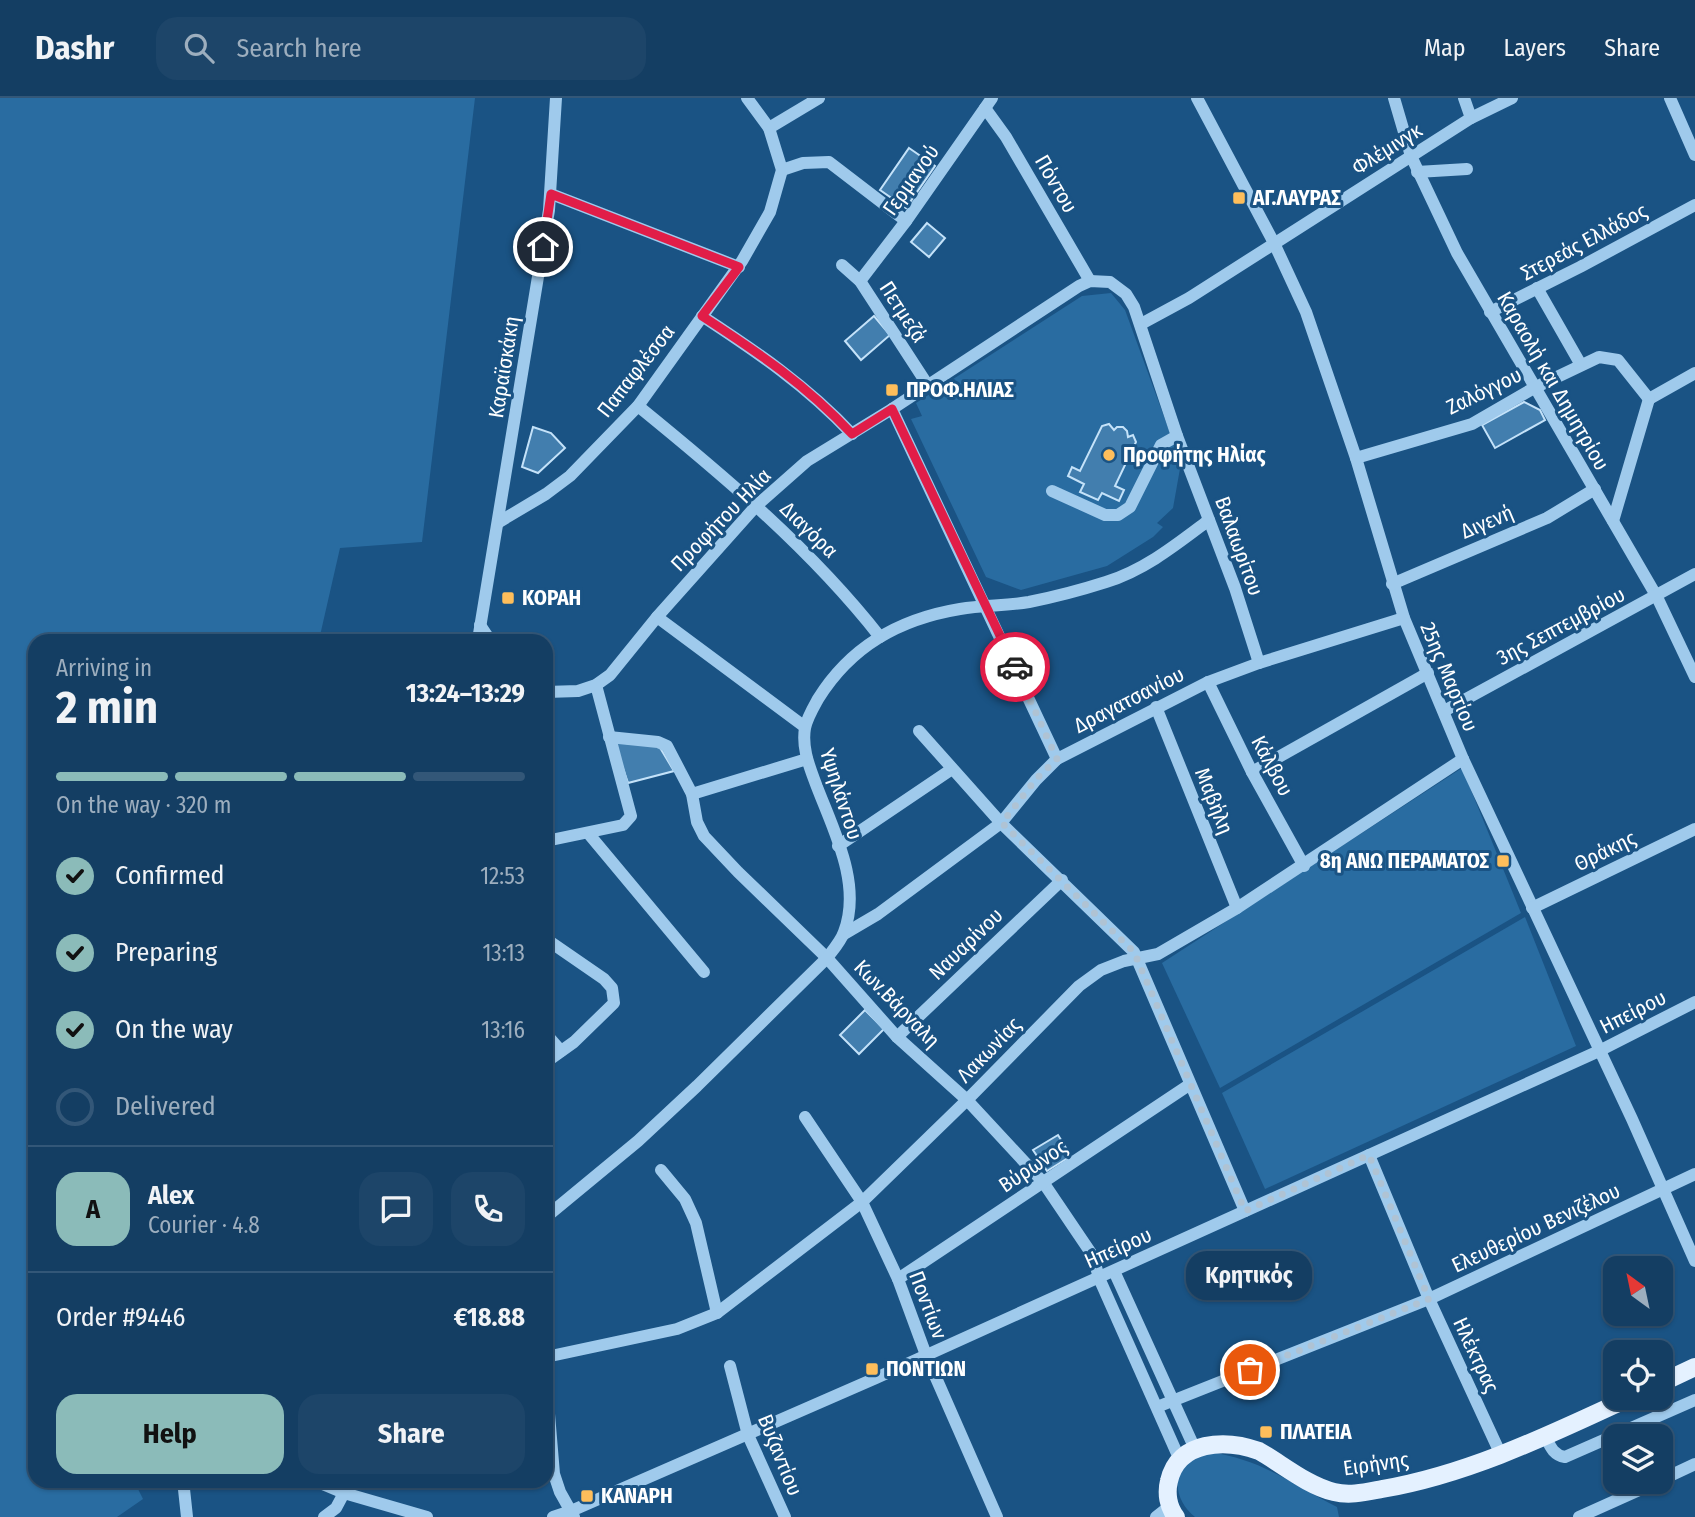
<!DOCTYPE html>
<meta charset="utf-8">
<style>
body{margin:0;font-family:"Fira Sans Condensed",sans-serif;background:#1d4569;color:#f1f3f6;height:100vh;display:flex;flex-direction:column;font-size:26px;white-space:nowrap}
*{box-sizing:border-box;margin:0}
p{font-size:23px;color:#9daebe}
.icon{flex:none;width:38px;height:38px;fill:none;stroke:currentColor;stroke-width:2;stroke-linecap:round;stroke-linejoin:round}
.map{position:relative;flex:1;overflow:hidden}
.details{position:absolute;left:28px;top:536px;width:525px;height:854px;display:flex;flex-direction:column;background:#143e63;border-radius:21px;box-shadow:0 2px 5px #0004,0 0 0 2px #335778}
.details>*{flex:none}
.needle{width:46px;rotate:327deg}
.controls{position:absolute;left:1603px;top:1158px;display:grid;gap:14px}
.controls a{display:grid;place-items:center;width:70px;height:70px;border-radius:14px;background:#143e63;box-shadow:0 2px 5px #0004,0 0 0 2px #335778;font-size:35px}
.pin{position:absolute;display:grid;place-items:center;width:60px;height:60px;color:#fff;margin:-30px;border:4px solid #fff;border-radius:50%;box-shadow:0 2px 7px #0007}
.courier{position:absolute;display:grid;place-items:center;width:70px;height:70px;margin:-35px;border:5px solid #e11d48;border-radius:50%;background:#fff;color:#222;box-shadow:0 2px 9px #0007}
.bubble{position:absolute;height:49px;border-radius:21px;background:#143e63;box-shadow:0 2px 5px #0004,0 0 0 2px #335778;font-size:23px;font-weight:700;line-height:49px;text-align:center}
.summary em{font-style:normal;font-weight:700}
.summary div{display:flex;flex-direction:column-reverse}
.summary{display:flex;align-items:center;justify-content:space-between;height:119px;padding:0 28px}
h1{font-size:46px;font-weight:700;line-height:52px}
.bar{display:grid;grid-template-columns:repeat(4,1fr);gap:10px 7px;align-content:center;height:84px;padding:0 28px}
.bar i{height:9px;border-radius:5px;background:#335778}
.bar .selected{background:#8bbbb9}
.bar p{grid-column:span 4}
.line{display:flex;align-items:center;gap:18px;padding:0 28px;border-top:2px solid #335778}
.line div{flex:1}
.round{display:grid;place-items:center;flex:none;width:74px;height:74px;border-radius:21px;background:#1d4569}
ol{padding:0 28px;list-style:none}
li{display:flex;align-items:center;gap:21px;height:77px}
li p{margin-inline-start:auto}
li .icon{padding:7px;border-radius:50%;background:#8bbbb9;color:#111;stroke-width:4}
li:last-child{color:#9daebe}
li i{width:38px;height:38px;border:4px solid #335778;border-radius:50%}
.cta{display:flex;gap:14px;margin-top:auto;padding:14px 28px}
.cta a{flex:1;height:80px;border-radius:21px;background:#8bbbb9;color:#111;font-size:28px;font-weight:700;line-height:80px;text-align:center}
.cta a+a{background:#1d4569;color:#f1f3f6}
header{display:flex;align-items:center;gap:42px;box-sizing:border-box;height:98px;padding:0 35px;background:#143e63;border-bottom:2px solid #335778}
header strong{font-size:33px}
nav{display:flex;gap:38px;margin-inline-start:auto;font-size:24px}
.search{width:490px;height:63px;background:#1d4569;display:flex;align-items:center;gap:18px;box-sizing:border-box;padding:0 24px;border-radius:21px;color:#9daebe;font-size:26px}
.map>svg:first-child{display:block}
.green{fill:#296ca1}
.building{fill:#427eae;stroke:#c4e2f9;stroke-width:2}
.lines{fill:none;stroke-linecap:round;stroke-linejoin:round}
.minor{stroke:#9fcaec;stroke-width:12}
.major{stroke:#e4f1ff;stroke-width:18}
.done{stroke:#afc3d4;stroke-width:7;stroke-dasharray:0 12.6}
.route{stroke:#e11d48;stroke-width:9}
.poi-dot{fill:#febe5b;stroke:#1a5384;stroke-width:2.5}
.labels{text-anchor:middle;stroke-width:6;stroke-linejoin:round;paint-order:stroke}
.street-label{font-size:21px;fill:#fff;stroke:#1a5384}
.poi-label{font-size:21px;font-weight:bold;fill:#fff;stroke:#1a5384;text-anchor:start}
</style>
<header>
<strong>Dashr</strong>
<div class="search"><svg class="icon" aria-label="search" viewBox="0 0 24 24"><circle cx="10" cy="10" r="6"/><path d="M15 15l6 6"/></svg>Search here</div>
<nav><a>Map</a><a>Layers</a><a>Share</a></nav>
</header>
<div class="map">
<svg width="1695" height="1419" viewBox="0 0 1695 1419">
<rect width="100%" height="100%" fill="#1a5384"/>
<g class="green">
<polygon points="0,0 475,0 422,444 340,450 319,542 35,542 35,1382 134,1383 143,1401 117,1419 0,1419"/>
<polygon points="1111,195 1125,212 1181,365 1173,410 1157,425 1163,429 1153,439 1107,468 1021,492 986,479 911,321 922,318 916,305 1082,198"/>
<polygon points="1462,670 1521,815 1220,990 1162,865"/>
<polygon points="1525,819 1576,948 1265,1091 1222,995"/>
<path d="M1210,1354c53,8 82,32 127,55l2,10h-144c-17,-13 -26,-40 -6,-55 6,-5 15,-7 21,-10z"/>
</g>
<g class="building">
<polygon points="909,50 935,68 906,110 880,92"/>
<polygon points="927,125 945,140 929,159 911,144"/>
<polygon points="874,218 890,237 861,262 845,243"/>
<polygon points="1524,304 1540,312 1545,322 1495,350 1482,327"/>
<polygon points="1109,326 1114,332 1117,329 1123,329 1127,333 1128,339 1133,337 1136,344 1115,388 1124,392 1119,403 1102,395 1098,402 1080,394 1084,386 1068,378 1072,369 1080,373 1102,328"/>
<polygon points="533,329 551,335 565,350 538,375 522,369"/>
<polygon points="614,644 659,648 674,673 628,685"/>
<polygon points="865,912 884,931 859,956 840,937"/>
<polygon points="1058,1037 1071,1058 1047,1073 1033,1052"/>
</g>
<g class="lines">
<g class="minor">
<polyline points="1197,0 1274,145 1306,214 1356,360 1404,520 1463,661 1632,1021 1695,1163"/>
<polyline points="1394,0 1411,58 1457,155 1657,499 1695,579"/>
<polyline points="1464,0 1471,20"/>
<polyline points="1670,0 1695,57"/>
<polyline points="985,10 1006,39 1090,183"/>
<polyline points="769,30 819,0"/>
<polyline points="782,72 803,65 829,64 906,123"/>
<polyline points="1417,74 1467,71"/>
<polyline points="551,96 739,169"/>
<polyline points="842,167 860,183 927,286"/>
<polyline points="860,183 906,123 992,0"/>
<polyline points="1537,190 1581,267"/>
<polyline points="1490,214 1580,169 1695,107"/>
<path d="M702,218c55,36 105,70 150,118"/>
<polyline points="1141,226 1189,200 1471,20 1512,0"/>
<polyline points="1649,301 1695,275"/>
<path d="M638,308c86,70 173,143 242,231"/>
<polyline points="892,311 1057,661"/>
<polyline points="1356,360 1472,326 1534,290 1599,259 1618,262 1649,301"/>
<polyline points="1052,393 1105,417 1118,417 1130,409 1161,347 1177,338"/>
<polyline points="1613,423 1649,301"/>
<polyline points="499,424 546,396 570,378 638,308 742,163 770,114 782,72 769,30 747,0"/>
<polyline points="1392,486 1547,420 1595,391"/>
<polyline points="657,519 805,629"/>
<polyline points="480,527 490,542"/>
<polyline points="478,542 549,112 556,0"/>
<polyline points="1208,584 1252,674 1304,768"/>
<polyline points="546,594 578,593 596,587 610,577 657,519 756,408 807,363 892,311 1079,188 1090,183 1110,184 1126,196 1134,209 1177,338 1235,490 1259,565"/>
<polyline points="1156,609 1237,810"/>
<polyline points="1444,613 1695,476"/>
<polyline points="919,633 1001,725 1134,854 1245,1113"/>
<polyline points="609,639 658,644 667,648 692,696 697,724 704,738 738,774 827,860 897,939 967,1002 1043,1084 1093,1158 1099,1180 1179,1360"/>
<polyline points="1252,674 1428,575"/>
<polyline points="692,696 807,661"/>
<polyline points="588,735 704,874"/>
<polyline points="546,743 623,727 631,718 596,587"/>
<polyline points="838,748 952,671"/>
<polyline points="1532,810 1695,731"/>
<polyline points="844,836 878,816 1001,725 1036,682 1057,661 1208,584 1259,565 1404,520"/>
<polyline points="546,841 604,881 612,890 614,905 574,944 546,964"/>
<polyline points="546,936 561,953"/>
<polyline points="897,939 1062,782"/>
<polyline points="805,1019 862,1104 898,1181 926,1257 997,1419"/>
<polyline points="1369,1057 1429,1201 1501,1357"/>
<polyline points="661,1072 685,1101 696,1125 717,1215"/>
<path d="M546,1119l92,-76 59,-55 130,-128c6,-8 14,-17 17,-26 19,-50 -13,-106 -30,-153 -6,-16 -12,-33 -9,-51 2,-10 8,-20 13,-29 33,-53 81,-80 142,-90 23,-4 46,-3 69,-7 25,-5 52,-12 77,-20 39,-12 71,-38 103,-62"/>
<polyline points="1114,1173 1195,1351"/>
<polyline points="898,1181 1189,987"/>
<polyline points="546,1259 677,1231 717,1215 862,1104 967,1002 1079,888 1101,872 1124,863 1158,856 1237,810 1463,661"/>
<polyline points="730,1268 748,1337 785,1419"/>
<polyline points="546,1280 554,1376 560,1394 574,1419"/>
<polyline points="1157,1309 1429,1201 1695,1076"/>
<path d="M1545,1338c5,10 8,19 20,21l130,-57"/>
<polyline points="183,1382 187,1419"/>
<polyline points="313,1382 344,1395 427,1419"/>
<polyline points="1661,1382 1695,1366"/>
<polyline points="324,1419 336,1410 344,1395"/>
<polyline points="553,1419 571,1413 876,1280 1599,953 1695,904"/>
<polyline points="1156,1419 1170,1408"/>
<polyline points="1579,1419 1657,1384"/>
</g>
<g class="major">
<polyline points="1661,1285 1695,1269"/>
<path d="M1176,1419c-8,-10 -10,-24 -7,-36 9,-41 57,-42 90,-30 23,13 49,35 75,41 16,4 32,0 48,-3 87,-15 167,-54 247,-91"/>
</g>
</g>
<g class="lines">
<polyline class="done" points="1015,569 1057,661 1036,681 1002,725 1134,854 1245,1113 1369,1057 1429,1201 1250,1272"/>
<path class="route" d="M543,149l8,-53 188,73 -37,49c57,37 103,68 150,118l40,-25 123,258"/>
</g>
<g class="poi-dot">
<rect x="1232" y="93" width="14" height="14" rx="3.5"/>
<rect x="885" y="285" width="14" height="14" rx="3.5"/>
<circle cx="1109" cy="357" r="7"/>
<rect x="501" y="493" width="14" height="14" rx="3.5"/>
<rect x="1496" y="756" width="14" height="14" rx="3.5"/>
<rect x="865" y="1264" width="14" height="14" rx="3.5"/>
<rect x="1259" y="1327" width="14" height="14" rx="3.5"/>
<rect x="580" y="1391" width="14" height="14" rx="3.5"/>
</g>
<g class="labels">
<g class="street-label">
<text transform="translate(1387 51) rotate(-32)" y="7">Φλέμινγκ</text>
<text transform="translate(911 82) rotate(-55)" y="7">Γερμανού</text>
<text transform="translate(1056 86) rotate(60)" y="7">Πόντου</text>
<text transform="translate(1584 144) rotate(-28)" y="7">Στερεάς Ελλάδος</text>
<text transform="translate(903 214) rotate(57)" y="7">Πετμεζά</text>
<text transform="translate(504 269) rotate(-81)" y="7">Καραϊσκάκη</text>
<text transform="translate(636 273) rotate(-52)" y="7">Παπαφλέσσα</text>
<text transform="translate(1553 283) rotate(60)" y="7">Καραολή και Δημητρίου</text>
<text transform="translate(1484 293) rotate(-26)" y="7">Ζαλόγγου</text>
<text transform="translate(721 422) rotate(-46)" y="7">Προφήτου Ηλία</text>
<text transform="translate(1487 424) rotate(-23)" y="7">Διγενή</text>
<text transform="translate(809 432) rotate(44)" y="7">Διαγόρα</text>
<text transform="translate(1239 448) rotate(70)" y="7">Βαλαωρίτου</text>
<text transform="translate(1561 528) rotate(-28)" y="7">3ης Σεπτεμβρίου</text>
<text transform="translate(1449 579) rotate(67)" y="7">25ης Μαρτίου</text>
<text transform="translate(1129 602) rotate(-27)" y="7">Δραγατσανίου</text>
<text transform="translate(1272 668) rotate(62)" y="7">Κάλβου</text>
<text transform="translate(841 696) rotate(72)" y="7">Υψηλάντου</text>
<text transform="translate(1214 703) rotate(68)" y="7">Μαβήλη</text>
<text transform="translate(1605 753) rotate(-26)" y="7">Θράκης</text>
<text transform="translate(966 846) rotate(-44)" y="7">Ναυαρίνου</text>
<text transform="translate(897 906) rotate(46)" y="7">Κων.Βάρναλη</text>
<text transform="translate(1633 914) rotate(-27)" y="7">Ηπείρου</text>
<text transform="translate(989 952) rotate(-46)" y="7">Λακωνίας</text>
<text transform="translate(1033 1068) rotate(-34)" y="7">Βύρωνος</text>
<text transform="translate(1536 1130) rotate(-25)" y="7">Ελευθερίου Βενιζέλου</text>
<text transform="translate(1118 1150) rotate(-24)" y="7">Ηπείρου</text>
<text transform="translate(928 1207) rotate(69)" y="7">Ποντίων</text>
<text transform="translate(1476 1257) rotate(65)" y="7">Ηλέκτρας</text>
<text transform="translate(780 1357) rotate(68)" y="7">Βυζαντίου</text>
<text transform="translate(1376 1366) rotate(-8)" y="7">Ειρήνης</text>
</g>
<g class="poi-label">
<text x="1253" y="107">ΑΓ.ΛΑΥΡΑΣ</text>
<text x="906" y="299">ΠΡΟΦ.ΗΛΙΑΣ</text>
<text x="1123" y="364">Προφήτης Ηλίας</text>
<text x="522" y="507">ΚΟΡΑΗ</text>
<text x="1489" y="770" text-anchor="end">8η ΑΝΩ ΠΕΡΑΜΑΤΟΣ</text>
<text x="886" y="1278">ΠΟΝΤΙΩΝ</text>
<text x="1280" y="1341">ΠΛΑΤΕΙΑ</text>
<text x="601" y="1405">ΚΑΝΑΡΗ</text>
</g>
</g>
</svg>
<div class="controls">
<a><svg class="needle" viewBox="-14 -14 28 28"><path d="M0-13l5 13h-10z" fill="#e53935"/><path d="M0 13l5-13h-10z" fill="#9daebe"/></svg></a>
<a><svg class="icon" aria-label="locate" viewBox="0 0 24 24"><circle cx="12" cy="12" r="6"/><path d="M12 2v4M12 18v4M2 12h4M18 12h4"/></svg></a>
<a><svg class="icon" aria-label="layers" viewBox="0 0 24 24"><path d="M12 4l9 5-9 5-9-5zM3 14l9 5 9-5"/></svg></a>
</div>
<div class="pin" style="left:1250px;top:1272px;background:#ea580c"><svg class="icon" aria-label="bag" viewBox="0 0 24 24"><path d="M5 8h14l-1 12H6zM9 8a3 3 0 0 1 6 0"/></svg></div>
<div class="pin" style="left:543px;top:149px;background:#1f2937"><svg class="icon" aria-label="home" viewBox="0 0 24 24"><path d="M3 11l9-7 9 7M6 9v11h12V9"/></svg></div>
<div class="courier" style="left:1015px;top:569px"><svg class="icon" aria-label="car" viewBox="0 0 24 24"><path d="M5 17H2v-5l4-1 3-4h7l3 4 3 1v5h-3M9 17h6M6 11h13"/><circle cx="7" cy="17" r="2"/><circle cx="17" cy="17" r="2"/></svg></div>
<div class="bubble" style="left:1186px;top:1153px;width:126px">Κρητικός</div>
<section class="details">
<div class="summary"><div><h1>2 min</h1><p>Arriving in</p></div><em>13:24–13:29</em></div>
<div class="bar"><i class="selected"></i><i class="selected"></i><i class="selected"></i><i></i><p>On the way · 320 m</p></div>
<ol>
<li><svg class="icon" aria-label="check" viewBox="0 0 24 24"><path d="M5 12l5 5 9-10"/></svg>Confirmed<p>12:53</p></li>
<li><svg class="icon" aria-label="check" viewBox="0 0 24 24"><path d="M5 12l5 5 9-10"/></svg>Preparing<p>13:13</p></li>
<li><svg class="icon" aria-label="check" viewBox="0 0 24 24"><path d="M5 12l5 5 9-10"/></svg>On the way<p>13:16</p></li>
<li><i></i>Delivered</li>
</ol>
<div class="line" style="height:126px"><b class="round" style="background:#8bbbb9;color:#111">A</b><div><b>Alex</b><p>Courier · 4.8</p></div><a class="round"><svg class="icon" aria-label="chat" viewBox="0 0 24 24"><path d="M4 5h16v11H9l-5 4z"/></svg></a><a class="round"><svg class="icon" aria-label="phone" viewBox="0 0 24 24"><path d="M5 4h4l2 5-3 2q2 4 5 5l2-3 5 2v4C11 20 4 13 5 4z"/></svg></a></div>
<div class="line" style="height:91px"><div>Order #9446</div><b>€18.88</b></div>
<div class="cta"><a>Help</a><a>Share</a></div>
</section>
</div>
